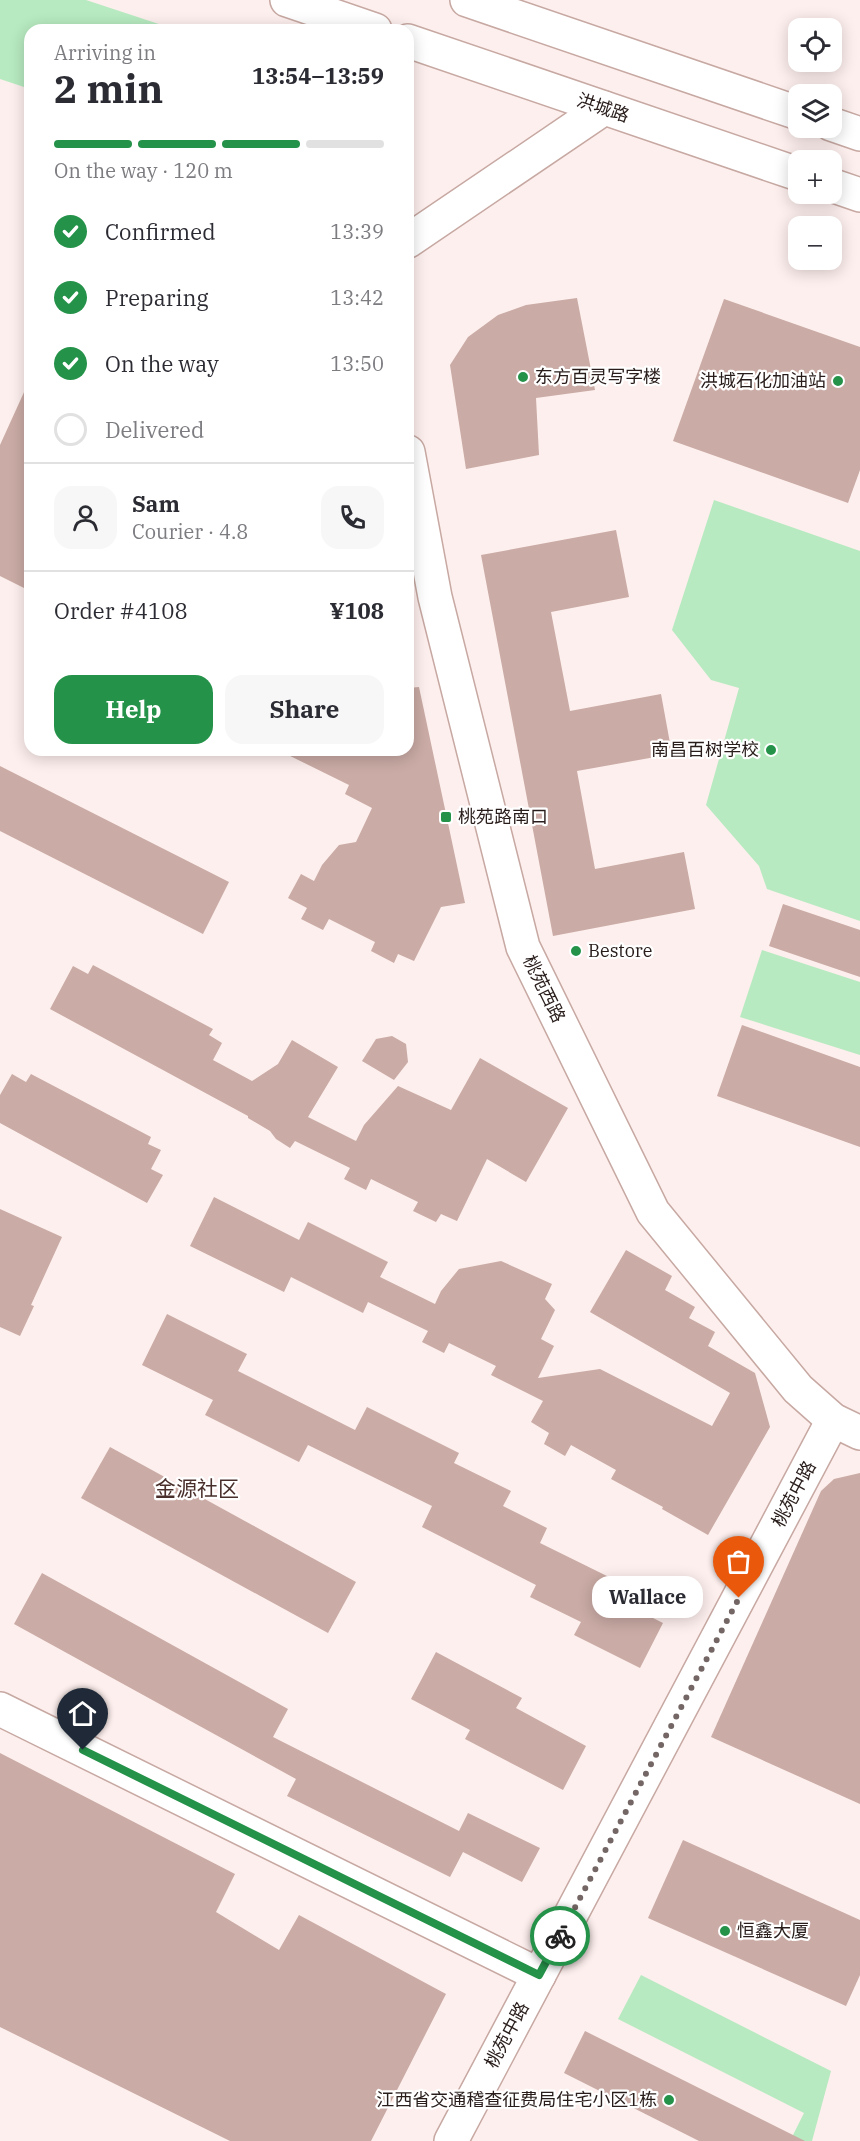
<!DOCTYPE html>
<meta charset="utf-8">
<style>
body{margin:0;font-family:"IBM Plex Serif","Noto Sans SC",serif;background:#f7f7f7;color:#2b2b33;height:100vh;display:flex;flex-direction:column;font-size:22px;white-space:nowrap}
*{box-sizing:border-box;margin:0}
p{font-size:20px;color:#7c7c81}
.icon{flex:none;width:33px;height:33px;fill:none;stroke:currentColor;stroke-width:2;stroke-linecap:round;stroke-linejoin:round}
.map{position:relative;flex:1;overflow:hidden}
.panel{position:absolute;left:24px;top:24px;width:390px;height:732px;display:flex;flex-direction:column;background:#fff;border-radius:18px;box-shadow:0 3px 15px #0003}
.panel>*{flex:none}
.buttons{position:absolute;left:788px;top:18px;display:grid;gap:12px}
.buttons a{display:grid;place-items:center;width:54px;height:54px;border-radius:12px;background:#fff;box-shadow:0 3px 15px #0003;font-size:30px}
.pin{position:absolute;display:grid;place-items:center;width:51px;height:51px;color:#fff;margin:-62px -26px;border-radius:50% 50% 50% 0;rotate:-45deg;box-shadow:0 0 6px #0007}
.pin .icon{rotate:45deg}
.courier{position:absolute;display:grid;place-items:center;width:60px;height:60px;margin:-30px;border:4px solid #25924a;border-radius:50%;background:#fff;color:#222;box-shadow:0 2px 8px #0007}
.bubble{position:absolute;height:42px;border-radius:18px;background:#fff;box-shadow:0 3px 15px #0003;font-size:20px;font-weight:700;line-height:42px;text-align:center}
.overview em{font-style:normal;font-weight:700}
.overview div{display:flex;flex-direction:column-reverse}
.overview{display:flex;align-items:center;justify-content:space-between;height:102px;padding:0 30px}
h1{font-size:39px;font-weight:700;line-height:45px}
.bar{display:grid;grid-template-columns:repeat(4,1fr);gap:9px 6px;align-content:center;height:72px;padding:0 30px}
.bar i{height:8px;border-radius:4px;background:#e1e1e2}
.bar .current{background:#25924a}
.bar p{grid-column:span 4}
.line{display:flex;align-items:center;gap:15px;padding:0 30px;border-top:2px solid #e1e1e2}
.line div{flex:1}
.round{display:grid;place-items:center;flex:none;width:63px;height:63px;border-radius:18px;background:#f7f7f7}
ol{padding:0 30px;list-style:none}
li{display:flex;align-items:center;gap:18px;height:66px}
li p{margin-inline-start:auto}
li .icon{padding:6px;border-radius:50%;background:#25924a;color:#fff;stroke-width:4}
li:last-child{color:#7c7c81}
li i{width:33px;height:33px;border:3px solid #e1e1e2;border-radius:50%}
.cta{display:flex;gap:12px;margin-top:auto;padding:12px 30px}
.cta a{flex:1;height:69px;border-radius:18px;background:#25924a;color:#fff;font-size:24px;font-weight:700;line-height:69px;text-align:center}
.cta a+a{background:#f7f7f7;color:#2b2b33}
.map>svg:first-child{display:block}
.green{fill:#b7eac0}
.building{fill:#caaba5}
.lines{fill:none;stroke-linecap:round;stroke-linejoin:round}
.minor-casing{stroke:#c7a8a2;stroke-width:36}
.highway-casing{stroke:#c7a8a2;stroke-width:36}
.minor{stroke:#fff;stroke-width:33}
.highway{stroke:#fff;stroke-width:33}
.done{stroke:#736664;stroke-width:6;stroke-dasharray:0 10.8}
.route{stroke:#25924a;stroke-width:8}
.poi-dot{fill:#25924a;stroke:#fff;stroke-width:2}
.labels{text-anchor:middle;stroke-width:4.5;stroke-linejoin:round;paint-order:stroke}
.street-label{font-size:18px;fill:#281d1b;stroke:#fff}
.poi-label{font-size:18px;fill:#281d1b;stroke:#fff;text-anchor:start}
.quarter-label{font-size:21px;fill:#482f2b;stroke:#fff}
</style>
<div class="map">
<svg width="860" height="2141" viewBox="0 0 860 2141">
<rect width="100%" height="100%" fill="#fdefed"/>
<g class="green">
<polygon points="0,0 86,0 177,30 30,30 30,89 0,79"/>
<polygon points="714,500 860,551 860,921 767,889 759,866 706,805 739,688 711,680 672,630"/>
<polygon points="762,950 860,982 860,1055 740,1017"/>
<polygon points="641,1975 831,2071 812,2141 790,2141 804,2113 618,2019"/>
</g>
<g class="building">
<polygon points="577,298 595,390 536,398 539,455 466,469 450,365 468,337 498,315 526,305"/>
<polygon points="724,299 860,347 860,470 848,503 673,441"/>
<polygon points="30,379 30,591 0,576 0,445"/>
<polygon points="616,530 629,597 551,612 570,711 661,694 672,754 577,771 595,869 684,852 695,909 553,936 481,555"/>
<polygon points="419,687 465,903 441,907 414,961 398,954 394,963 371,951 375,942 329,919 323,930 301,919 307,908 288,898 301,874 314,881 322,865 339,845 356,842 372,808 345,794 349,785 278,750 408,750 408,688"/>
<polygon points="0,766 229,882 203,934 0,831"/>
<polygon points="783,904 860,930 860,977 769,946"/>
<polygon points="93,965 213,1029 209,1035 222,1043 213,1060 252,1081 278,1064 292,1040 338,1067 308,1117 356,1141 364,1125 398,1086 451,1110 480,1058 568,1108 526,1182 487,1159 457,1221 441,1214 436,1222 413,1211 418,1202 371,1179 366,1190 344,1179 350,1168 295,1141 290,1148 276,1139 270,1131 248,1118 248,1116 50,1009 73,966 88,974"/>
<polygon points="742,1025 860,1067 860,1147 717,1096"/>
<polygon points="392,1036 406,1044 408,1062 394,1080 362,1061 376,1039"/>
<polygon points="12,1074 26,1082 31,1074 151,1137 148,1144 161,1150 151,1169 163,1175 147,1203 0,1123 0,1095"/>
<polygon points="214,1197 299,1240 308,1222 388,1262 380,1277 435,1304 441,1291 459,1269 501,1261 552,1284 545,1299 555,1310 541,1339 554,1346 538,1378 600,1369 712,1426 730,1393 590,1312 626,1250 672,1276 665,1290 695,1307 689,1318 715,1332 708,1346 755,1373 770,1427 708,1535 662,1509 663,1507 611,1479 616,1470 571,1445 565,1456 544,1444 549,1433 531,1422 543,1401 491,1375 496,1366 449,1343 444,1353 422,1342 428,1331 368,1302 363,1313 291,1277 284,1292 190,1246"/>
<polygon points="0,1209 62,1237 31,1305 34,1306 20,1336 0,1327"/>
<polygon points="167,1314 247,1354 238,1371 355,1430 367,1407 459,1453 454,1463 511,1491 503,1506 547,1528 540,1543 611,1578 603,1593 663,1623 640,1668 574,1635 581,1622 530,1597 536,1585 422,1527 432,1506 308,1445 299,1462 205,1415 213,1400 142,1365"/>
<polygon points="110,1447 356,1582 328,1633 81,1498"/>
<polygon points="860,1473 860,1804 711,1737 821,1491 834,1479"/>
<polygon points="42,1573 288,1709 273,1737 459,1831 468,1813 540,1848 522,1882 463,1852 450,1877 287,1796 296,1779 14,1624"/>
<polygon points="436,1652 522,1698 516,1708 586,1746 563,1790 465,1739 470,1730 411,1699"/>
<polygon points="0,1753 235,1874 216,1912 279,1950 299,1915 446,1994 371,2141 230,2141 0,2027"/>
<polygon points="683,1840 860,1920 860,1975 846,2006 648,1918"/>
<polygon points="585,2031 805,2141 699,2141 564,2073"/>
</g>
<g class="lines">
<defs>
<g id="minor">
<polyline points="408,241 604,108"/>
<polyline points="408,452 435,597 523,947 653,1212 798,1389 833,1420 860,1433"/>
<polyline points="0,1709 539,1975"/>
<polyline points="451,2141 833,1420"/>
</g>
<g id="highway">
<polyline points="287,0 375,30"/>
<polyline points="467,0 798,113"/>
<polyline points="408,41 798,174"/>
<polyline points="831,124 860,134"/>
<polyline points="831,185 860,195"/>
</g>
</defs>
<use href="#minor" class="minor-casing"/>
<use href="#highway" class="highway-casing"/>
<use href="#minor" class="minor"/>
<use href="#highway" class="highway"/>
</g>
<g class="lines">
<polyline class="done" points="560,1936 739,1598"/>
<polyline class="route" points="83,1750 539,1975 560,1936"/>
</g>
<g class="poi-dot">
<circle cx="523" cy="377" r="6"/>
<circle cx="838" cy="381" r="6"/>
<circle cx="771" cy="750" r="6"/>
<rect x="440" y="811" width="12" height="12" rx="3"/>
<circle cx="576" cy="951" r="6"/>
<circle cx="725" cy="1931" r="6"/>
<circle cx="669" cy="2100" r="6"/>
</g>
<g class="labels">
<g class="street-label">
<text transform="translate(603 108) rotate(19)" y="6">洪城路</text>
<text transform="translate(544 989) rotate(64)" y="6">桃苑西路</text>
<text transform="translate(794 1494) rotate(-62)" y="6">桃苑中路</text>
<text transform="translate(507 2035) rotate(-62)" y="6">桃苑中路</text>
</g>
<g class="poi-label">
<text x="535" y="383">东方百灵写字楼</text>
<text x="826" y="387" text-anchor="end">洪城石化加油站</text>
<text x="759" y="756" text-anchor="end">南昌百树学校</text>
<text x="458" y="823">桃苑路南口</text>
<text x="588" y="957">Bestore</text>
<text x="737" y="1937">恒鑫大厦</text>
<text x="657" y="2106" text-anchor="end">江西省交通稽查征费局住宅小区1栋</text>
</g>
<g class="quarter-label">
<text x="197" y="1496">金源社区</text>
</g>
</g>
</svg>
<div class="buttons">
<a><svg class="icon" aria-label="locate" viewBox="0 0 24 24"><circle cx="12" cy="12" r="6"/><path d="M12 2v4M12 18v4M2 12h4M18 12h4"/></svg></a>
<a><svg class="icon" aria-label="layers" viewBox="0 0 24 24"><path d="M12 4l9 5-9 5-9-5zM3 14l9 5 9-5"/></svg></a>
<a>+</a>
<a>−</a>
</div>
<div class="pin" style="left:739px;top:1598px;background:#ea580c"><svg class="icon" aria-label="bag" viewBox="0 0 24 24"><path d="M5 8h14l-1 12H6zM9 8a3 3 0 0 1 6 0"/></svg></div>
<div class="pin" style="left:83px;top:1750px;background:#1f2937"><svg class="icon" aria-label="home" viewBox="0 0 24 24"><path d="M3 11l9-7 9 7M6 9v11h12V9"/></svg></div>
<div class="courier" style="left:560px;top:1936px"><svg class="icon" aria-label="bike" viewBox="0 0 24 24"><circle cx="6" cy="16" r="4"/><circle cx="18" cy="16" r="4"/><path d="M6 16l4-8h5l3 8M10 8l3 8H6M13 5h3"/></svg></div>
<div class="bubble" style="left:592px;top:1576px;width:111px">Wallace</div>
<section class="panel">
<div class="overview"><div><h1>2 min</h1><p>Arriving in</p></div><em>13:54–13:59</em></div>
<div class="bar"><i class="current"></i><i class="current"></i><i class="current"></i><i></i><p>On the way · 120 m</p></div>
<ol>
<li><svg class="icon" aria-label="check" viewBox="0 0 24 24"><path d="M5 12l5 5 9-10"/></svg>Confirmed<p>13:39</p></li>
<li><svg class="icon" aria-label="check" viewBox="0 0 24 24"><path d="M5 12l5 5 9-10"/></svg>Preparing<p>13:42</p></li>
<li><svg class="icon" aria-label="check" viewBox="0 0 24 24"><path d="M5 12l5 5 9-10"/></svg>On the way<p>13:50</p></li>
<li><i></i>Delivered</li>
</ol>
<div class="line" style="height:108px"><a class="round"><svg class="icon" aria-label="person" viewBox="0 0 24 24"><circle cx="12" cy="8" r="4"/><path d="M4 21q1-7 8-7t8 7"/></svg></a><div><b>Sam</b><p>Courier · 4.8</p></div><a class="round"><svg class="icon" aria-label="phone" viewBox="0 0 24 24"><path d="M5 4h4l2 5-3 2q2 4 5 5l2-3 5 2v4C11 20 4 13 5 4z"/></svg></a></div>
<div class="line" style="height:78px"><div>Order #4108</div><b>¥108</b></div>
<div class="cta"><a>Help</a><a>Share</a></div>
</section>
</div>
